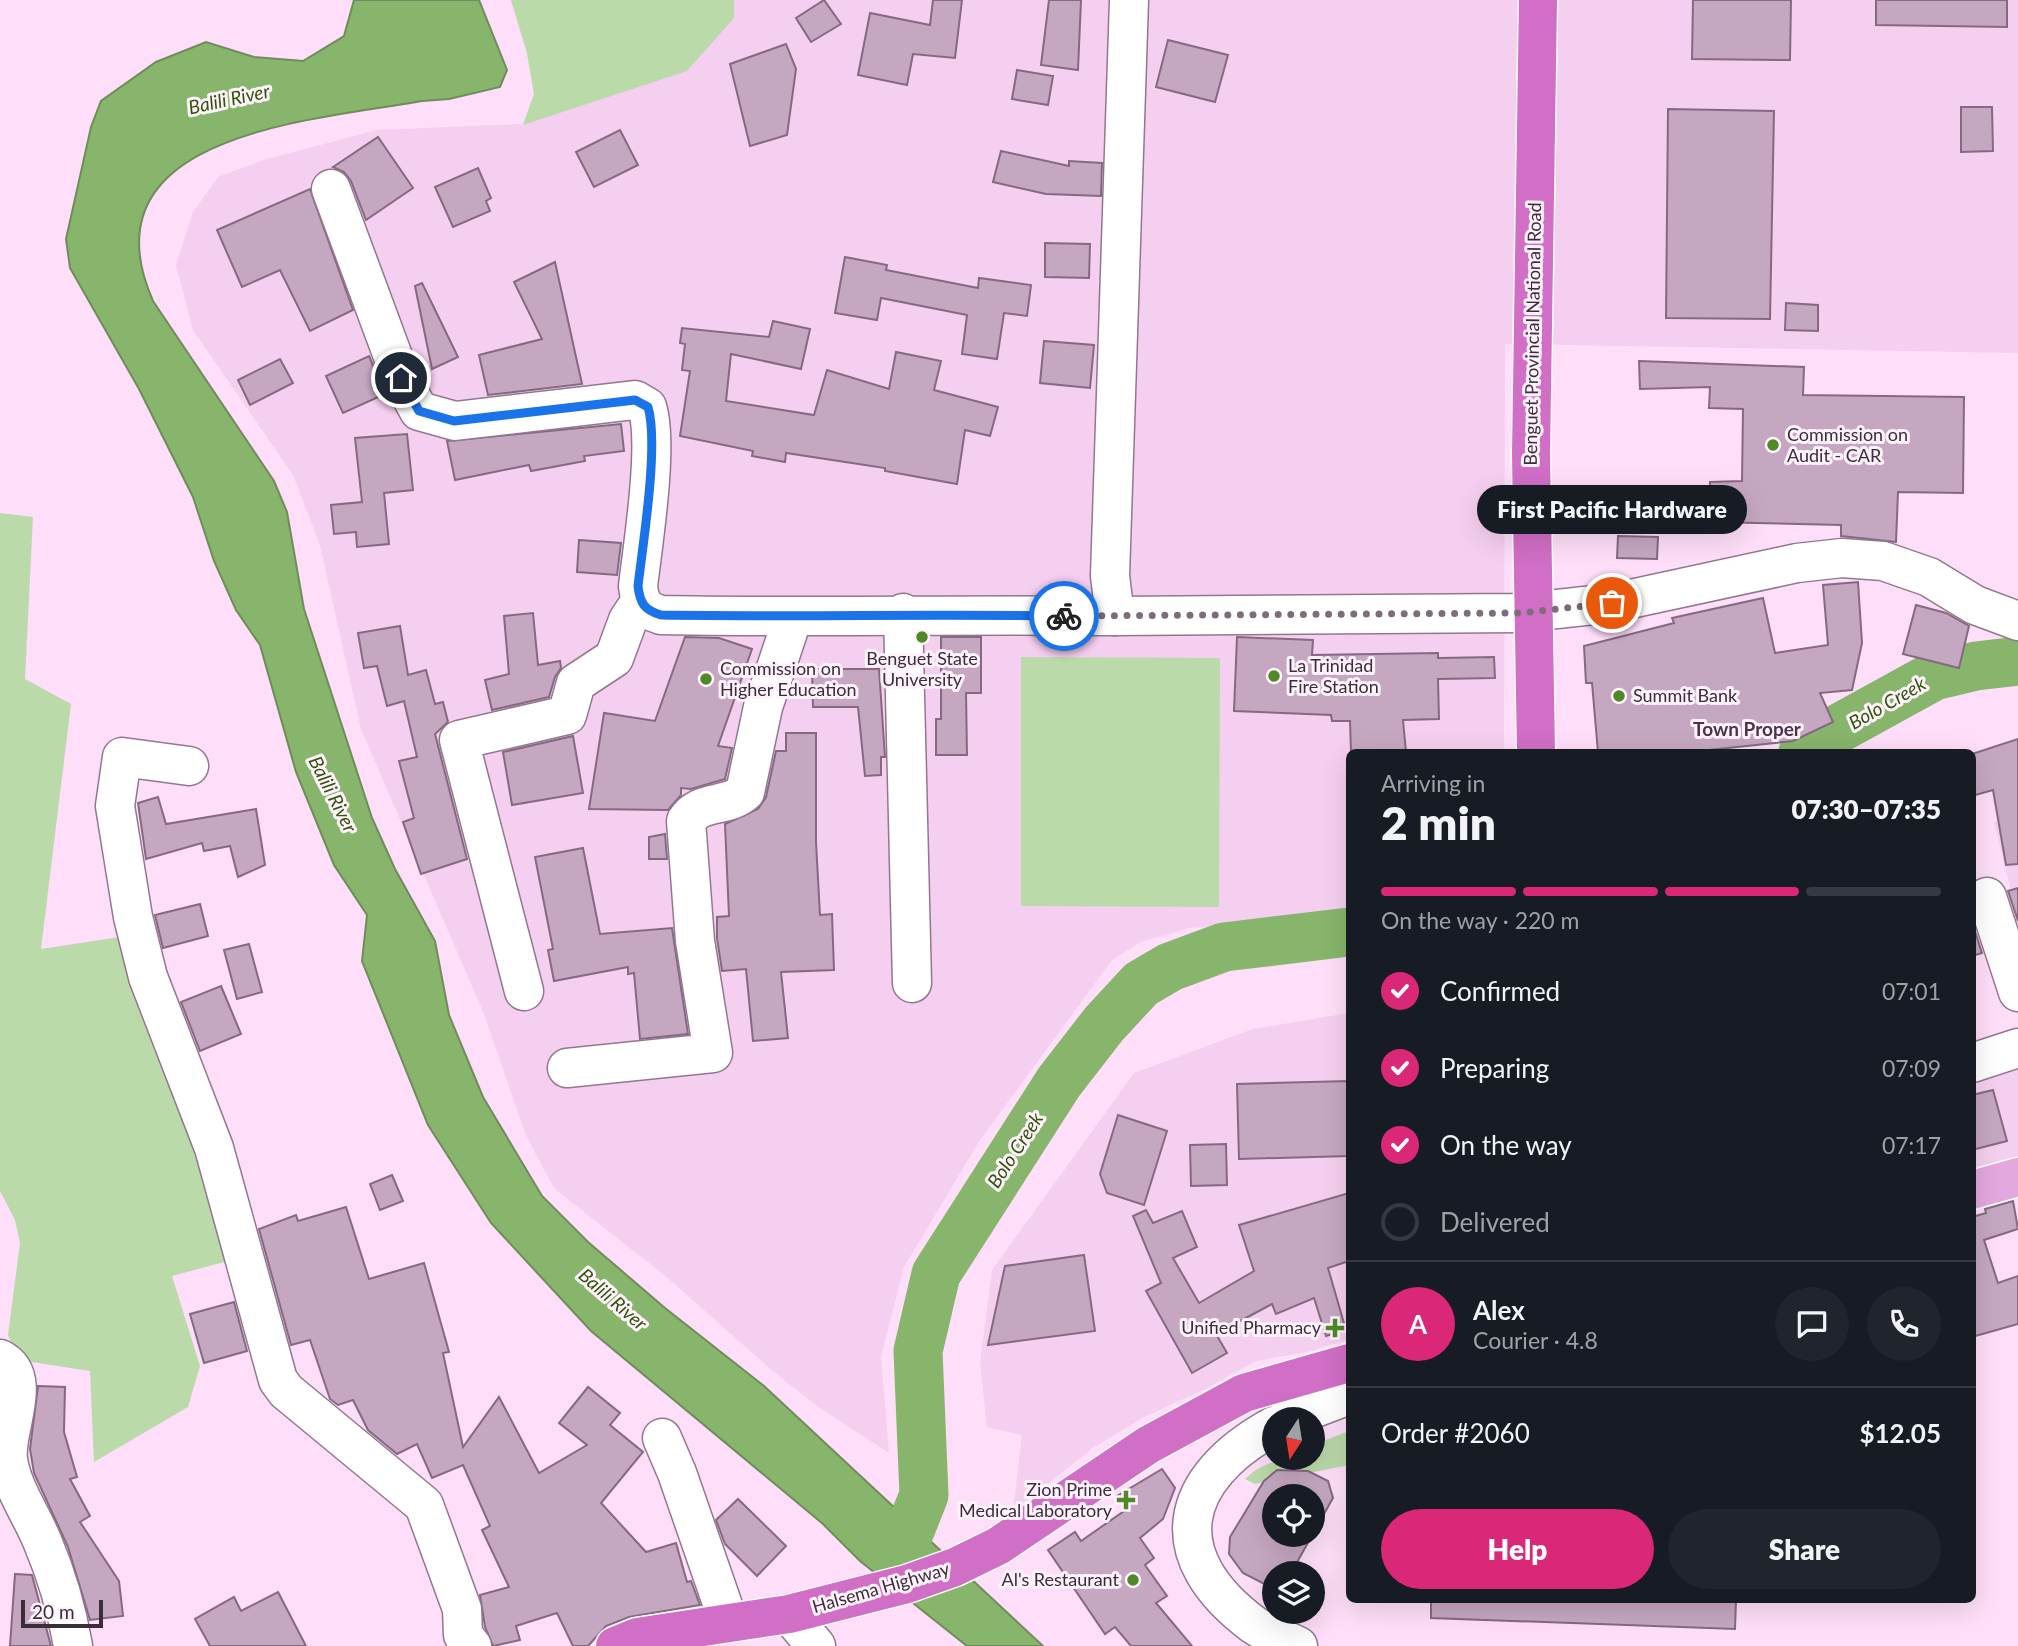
<!DOCTYPE html>
<meta charset="utf-8">
<style>
body{margin:0;font-family:Lato,sans-serif;background:#20242c;color:#f1f3f6;height:100vh;display:flex;flex-direction:column;font-size:26px;white-space:nowrap}
*{box-sizing:border-box;margin:0}
p{font-size:23px;color:#9ea1a6}
.icon{flex:none;width:38px;height:38px;fill:none;stroke:currentColor;stroke-width:2;stroke-linecap:round;stroke-linejoin:round}
.map{position:relative;flex:1;overflow:hidden}
.drawer{position:absolute;left:1346px;top:749px;width:630px;height:854px;display:flex;flex-direction:column;background:#171b24;border-radius:10px;box-shadow:0 7px 28px #0002}
.drawer>*{flex:none}
.needle{width:46px;rotate:192deg}
.fabs{position:absolute;left:1262px;top:1407px;display:grid;gap:14px}
.fabs a{display:grid;place-items:center;width:63px;height:63px;border-radius:50%;background:#171b24;box-shadow:0 7px 28px #0002;font-size:35px}
.scale{position:absolute;left:21px;bottom:18px;width:82px;box-sizing:border-box;padding-left:7px;border:4px solid #3a2e38;border-top:0;font-size:19px;line-height:24px;white-space:nowrap;color:#3a2e38;-webkit-text-stroke:5px #fff2fd;paint-order:stroke}
.pin{position:absolute;display:grid;place-items:center;width:60px;height:60px;color:#fff;margin:-30px;border:4px solid #fff;border-radius:50%;box-shadow:0 2px 7px #0007}
.courier{position:absolute;display:grid;place-items:center;width:70px;height:70px;margin:-35px;border:5px solid #1a73e8;border-radius:50%;background:#fff;color:#222;box-shadow:0 2px 9px #0007}
.bubble{position:absolute;height:49px;border-radius:24px;background:#171b24;box-shadow:0 7px 28px #0002;font-size:23px;font-weight:800;line-height:49px;text-align:center}
.head em{font-style:normal;font-weight:800}
.head div{display:flex;flex-direction:column-reverse}
.head{display:flex;align-items:center;justify-content:space-between;height:119px;padding:0 35px}
h1{font-size:46px;font-weight:800;line-height:52px}
.bar{display:grid;grid-template-columns:repeat(4,1fr);gap:10px 7px;align-content:center;height:84px;padding:0 35px}
.bar i{height:9px;border-radius:5px;background:#363941}
.bar .selected{background:#db2777}
.bar p{grid-column:span 4}
.line{display:flex;align-items:center;gap:18px;padding:0 35px;border-top:2px solid #363941}
.line div{flex:1}
.round{display:grid;place-items:center;flex:none;width:74px;height:74px;border-radius:37px;background:#20242c}
ol{padding:0 35px;list-style:none}
li{display:flex;align-items:center;gap:21px;height:77px}
li p{margin-inline-start:auto}
li .icon{padding:7px;border-radius:50%;background:#db2777;color:#fff;stroke-width:4}
li:last-child{color:#9ea1a6}
li i{width:38px;height:38px;border:4px solid #363941;border-radius:50%}
.primary-button{display:flex;gap:14px;margin-top:auto;padding:14px 35px}
.primary-button a{flex:1;height:80px;border-radius:42px;background:#db2777;color:#fff;font-size:28px;font-weight:800;line-height:80px;text-align:center}
.primary-button a+a{background:#20242c;color:#f1f3f6}
.map>svg:first-child{display:block}
.built{fill:#f5cfef}
.green{fill:#bbdaaa}
.water{fill:#87b56b;stroke:#708c5c;stroke-width:2}
.lines{fill:none;stroke-linecap:round;stroke-linejoin:round}
.river{stroke:#87b56b;stroke-width:49}
.building{fill:#c5a7c1;stroke:#856981;stroke-width:2;fill-rule:evenodd}
.minor-casing{stroke:#93778f;stroke-width:41}
.major-casing{stroke:#fff;stroke-width:41}
.highway-casing{stroke:#fff;stroke-width:41}
.minor{stroke:#fff;stroke-width:38}
.major{stroke:#e3a8dd;stroke-width:38}
.highway{stroke:#d16ec6;stroke-width:38}
.done{stroke:#7f6c7b;stroke-width:7;stroke-dasharray:0 12.6}
.route{stroke:#1a73e8;stroke-width:9}
.poi-dot{fill:#508925;stroke:#fff2fd;stroke-width:2.5}
.labels{text-anchor:middle;stroke-width:6;stroke-linejoin:round;paint-order:stroke}
.street-label{font-size:18px;fill:#3a2e38;stroke:#fff2fd}
.poi-label{font-size:18px;fill:#3a2e38;stroke:#fff2fd;text-anchor:start}
.water-label{font-size:19px;font-style:italic;fill:#2d5706;stroke:#fff2fd}
.neighbourhood-label{font-size:19px;font-weight:bold;fill:#4c3348;stroke:#fff2fd}
</style>
<div class="map">
<svg width="2018" height="1646" viewBox="0 0 2018 1646">
<rect width="100%" height="100%" fill="#fedef8"/>
<g class="built">
<polygon points="511,0 2018,0 2018,353 1505,344 1504,752 1349,752 1349,917 1189,928 1141,942 1112,960 980,1140 904,1267 881,1357 889,1453 817,1406 774,1372 663,1274 556,1190 545,1172 525,1133 484,1014 361,729 320,545 293,475 193,330 176,265 193,212 218,177 267,159 377,130 523,124 534,94 527,53"/>
<polygon points="2018,817 2018,919 1994,822"/>
<polygon points="1349,1013 1349,1339 1307,1352 1256,1361 1201,1391 1142,1418 1093,1448 1013,1511 1022,1435 987,1427 980,1363 992,1270 1134,1073 1253,1029"/>
<polygon points="2018,1061 2018,1161 1972,1176 1972,1075"/>
</g>
<g class="green">
<polygon points="511,0 734,0 734,18 687,71 523,125 534,94 527,53"/>
<polygon points="0,513 33,517 25,679 71,704 41,949 126,936 235,1259 172,1276 200,1366 188,1407 94,1462 90,1371 19,1360 8,1335 20,1243 15,1220 0,1191"/>
<polygon points="1021,657 1220,658 1219,907 1021,906"/>
<path d="M1349,1431v34l-94,19 -10,-5c20,-19 41,-21 67,-21l1,-13z"/>
</g>
<path class="water" d="M354,0h125l28,70 -7,17 -51,12 -27,2c-106,19 -343,32 -269,200l121,180 13,31 17,97 68,209 23,51 40,72 14,74 34,82 59,99 46,46 77,66 99,78 279,260h-76l-107,-85 -37,-37 -232,-193 -100,-108 -63,-98 -66,-164 5,-46 -33,-50 -38,-93 -36,-127 -24,-35 -22,-49 -21,-64 -54,-108 -69,-121 -4,-29 25,-112 10,-26 55,-39 50,-20 48,15 49,4 41,-25z"/>
<g class="lines">
<g class="river">
<polyline points="1803,752 1823,737 1934,676 1976,666 2018,661"/>
<polyline points="903,1548 924,1495 918,1351 936,1274 1059,1082 1104,1024 1141,984 1170,967 1224,947 1349,932"/>
</g>
</g>
<g class="building">
<polygon points="824,0 841,24 811,42 796,18"/>
<polygon points="933,0 962,0 955,58 913,54 907,85 858,75 870,13 930,25"/>
<polygon points="1049,0 1081,0 1078,70 1041,65"/>
<polygon points="1693,0 1791,0 1790,60 1692,59"/>
<polygon points="1876,0 2007,0 2007,27 1876,25"/>
<polygon points="1168,40 1228,55 1215,102 1156,87"/>
<polygon points="786,44 796,69 787,135 750,146 730,64"/>
<polygon points="1017,70 1053,76 1048,105 1012,99"/>
<polygon points="1961,107 1992,107 1993,151 1961,152"/>
<polygon points="1668,109 1774,111 1770,319 1666,318"/>
<polygon points="620,130 638,165 594,187 576,152"/>
<polygon points="378,137 413,188 366,220 351,181 344,172 333,167"/>
<polygon points="1001,151 1069,166 1069,161 1102,163 1101,196 1046,194 993,182"/>
<polygon points="478,168 491,198 486,201 490,211 453,227 435,187"/>
<polygon points="310,189 353,310 310,331 280,270 242,287 217,230"/>
<polygon points="1045,243 1090,244 1089,278 1045,277"/>
<polygon points="845,257 887,265 886,270 978,288 979,278 1031,285 1027,316 1004,313 997,359 962,354 967,315 881,298 877,320 835,313"/>
<polygon points="555,262 582,384 488,395 479,355 542,339 514,282"/>
<polygon points="422,283 458,357 432,369 415,286"/>
<polygon points="1786,303 1818,305 1818,331 1785,330"/>
<polygon points="773,321 810,329 801,369 731,354 726,401 814,415 827,370 889,389 896,352 941,361 934,390 998,407 990,436 965,430 957,484 885,471 885,468 786,453 785,462 752,456 753,451 680,436 690,371 682,370 685,344 680,343 682,328 769,337"/>
<polygon points="1044,341 1094,345 1090,388 1040,383"/>
<polygon points="369,356 385,394 343,413 326,376"/>
<polygon points="280,359 293,383 250,405 238,380"/>
<polygon points="1639,361 1804,367 1803,395 1964,397 1963,493 1898,492 1896,542 1841,536 1841,525 1709,522 1710,482 1742,481 1743,409 1709,408 1710,387 1640,389"/>
<polygon points="621,424 624,451 584,456 585,461 531,471 529,465 455,480 447,441"/>
<polygon points="407,434 413,490 384,493 389,544 357,547 356,532 334,534 331,505 362,502 355,438"/>
<polygon points="1618,536 1658,537 1657,559 1617,558"/>
<polygon points="579,540 621,543 617,575 577,572"/>
<polygon points="1858,582 1862,643 1852,690 1820,693 1833,722 1793,741 1690,752 1598,752 1592,683 1586,683 1584,646 1674,623 1672,618 1763,598 1775,653 1828,645 1823,585"/>
<polygon points="1916,605 1946,613 1969,626 1959,668 1903,654"/>
<polygon points="533,613 538,665 560,661 561,668 555,677 549,697 492,710 485,680 509,674 504,616"/>
<polygon points="400,626 408,675 426,670 435,704 443,702 448,722 435,734 467,859 421,874 403,822 414,818 399,761 417,757 404,701 387,706 377,666 364,668 358,633"/>
<polygon points="685,637 719,638 752,649 718,746 732,748 725,779 691,789 681,788 681,795 668,810 589,809 604,713 655,721"/>
<polygon points="941,637 981,637 981,693 966,693 967,755 936,755 936,719 941,719"/>
<polygon points="1237,637 1313,640 1312,655 1438,653 1438,658 1494,657 1495,678 1438,679 1439,719 1403,720 1406,752 1351,752 1350,721 1332,721 1331,715 1234,711"/>
<polygon points="812,669 879,669 885,757 881,757 881,775 865,776 858,707 813,707"/>
<polygon points="786,733 816,733 816,842 820,915 832,914 834,970 781,972 788,1038 753,1041 746,969 722,971 717,938 717,917 729,916 725,824 758,809 766,797 776,751 786,751"/>
<polygon points="573,736 583,793 512,805 503,752"/>
<polygon points="2018,739 2018,864 2006,865 1993,790 1972,796 1972,754"/>
<polygon points="158,797 166,824 256,809 265,865 238,877 230,846 204,851 202,843 146,859 138,803"/>
<polygon points="665,834 667,859 649,859 649,837"/>
<polygon points="583,848 600,934 672,928 688,1034 640,1039 634,973 628,974 628,967 554,981 548,950 553,949 535,857"/>
<polygon points="2018,888 2018,921 2008,891"/>
<polygon points="200,904 208,936 163,948 155,915"/>
<polygon points="1972,922 1982,953 1972,956"/>
<polygon points="249,944 262,992 237,999 224,950"/>
<polygon points="221,986 241,1034 200,1051 181,1002"/>
<polygon points="1349,1081 1349,1156 1239,1159 1237,1084"/>
<polygon points="1993,1090 2007,1141 1972,1150 1972,1095"/>
<polygon points="1118,1115 1167,1131 1144,1205 1107,1193 1100,1174"/>
<polygon points="1226,1144 1227,1185 1191,1186 1190,1145"/>
<polygon points="392,1175 403,1201 380,1210 370,1184"/>
<polygon points="1349,1193 1349,1261 1328,1268 1346,1330 1326,1336 1314,1298 1276,1314 1272,1304 1216,1334 1227,1353 1192,1373 1146,1291 1161,1283 1133,1216 1146,1210 1153,1223 1182,1211 1197,1247 1173,1258 1199,1303 1254,1271 1239,1225"/>
<polygon points="2013,1201 2018,1229 1984,1240 1998,1283 2018,1276 2018,1324 1972,1337 1972,1217 1986,1213 1985,1209"/>
<polygon points="346,1207 369,1279 424,1263 449,1352 443,1353 463,1447 499,1397 539,1473 587,1445 559,1423 588,1387 620,1413 610,1425 643,1452 601,1503 646,1552 676,1543 687,1582 691,1581 700,1605 629,1617 606,1626 588,1646 573,1646 557,1613 516,1626 520,1640 493,1646 485,1627 480,1595 509,1587 482,1530 490,1526 463,1465 432,1478 417,1444 397,1454 368,1430 353,1400 338,1405 330,1399 310,1340 291,1345 259,1229 296,1215 298,1221"/>
<polygon points="1084,1255 1095,1331 988,1345 1005,1266"/>
<polygon points="234,1302 247,1351 204,1363 190,1314"/>
<polygon points="38,1386 65,1387 64,1432 77,1477 70,1479 90,1516 80,1522 119,1581 123,1616 90,1620 68,1547 34,1473 30,1449"/>
<polygon points="1162,1469 1175,1488 1163,1519 1140,1538 1154,1558 1145,1565 1167,1596 1156,1603 1192,1646 1131,1646 1115,1627 1105,1634 1048,1550 1075,1532 1081,1541 1127,1509 1117,1496"/>
<path d="M1277,1470l31,1 20,10 5,17 -42,75h-17v16l-31,-16 -14,-19 1,-17 34,-56zM1274,1496h38v39h-38z"/>
<polygon points="738,1499 786,1546 757,1576 725,1544 716,1520"/>
<polygon points="15,1574 32,1575 51,1646 10,1646"/>
<polygon points="278,1592 306,1646 210,1646 195,1619 234,1597 241,1611"/>
<polygon points="1431,1600 1736,1600 1735,1629 1431,1618"/>
</g>
<g class="lines">
<defs>
<g id="minor">
<polyline points="1129,0 1110,576 1115,616 1520,613 1612,603 1797,563 1842,558 1883,561 1929,577 1975,605 2018,621"/>
<path d="M331,189l70,189 18,33 36,10 180,-21 12,7c12,36 -4,137 -9,179 2,17 6,24 23,29 152,3 302,-1 454,1"/>
<polyline points="903,613 912,983"/>
<polyline points="189,766 122,757 115,806 133,917 148,977 214,1148 278,1380 286,1391 424,1505 462,1609 463,1635 472,1646"/>
<polyline points="1987,897 2018,992"/>
<polyline points="524,991 459,740 567,715 576,683 614,658 628,620 640,602"/>
<polyline points="1972,1063 2018,1048"/>
<path d="M567,1068l146,-15 -18,-112 -9,-120c13,-22 42,-13 59,-29l18,-85 30,-90"/>
<path d="M0,1359c35,18 4,71 8,100 4,30 24,56 35,84 14,33 24,68 30,103"/>
<polyline points="1286,1419 1349,1395"/>
<path d="M1274,1426c-97,53 -113,130 -20,199 13,9 30,14 44,21"/>
<polyline points="662,1438 677,1473 729,1623"/>
<polyline points="789,1614 816,1646"/>
</g>
<polyline id="major" points="1972,1190 2018,1177"/>
<g id="highway">
<polyline points="1536,752 1531,454 1538,0"/>
<polyline points="615,1646 637,1637 789,1614 907,1584 955,1567 998,1546 1148,1445 1244,1393 1349,1363"/>
</g>
</defs>
<use href="#minor" class="minor-casing"/>
<use href="#major" class="major-casing"/>
<use href="#highway" class="highway-casing"/>
<use href="#minor" class="minor"/>
<use href="#major" class="major"/>
<use href="#highway" class="highway"/>
</g>
<g class="lines">
<polyline class="done" points="1064,616 1520,613 1612,603"/>
<path class="route" d="M401,378l18,33 35,10 181,-21 13,7c11,37 -5,136 -10,179 2,17 6,24 23,29 135,2 269,-1 403,1"/>
</g>
<g class="poi-dot">
<circle cx="1773" cy="445" r="7"/>
<circle cx="922" cy="637" r="7"/>
<circle cx="1274" cy="676" r="7"/>
<circle cx="706" cy="679" r="7"/>
<circle cx="1619" cy="696" r="7"/>
<path d="M1331.5 1317.5h7v7h7v7h-7v7h-7v-7h-7v-7h7z"/>
<path d="M1122.5 1489.5h7v7h7v7h-7v7h-7v-7h-7v-7h7z"/>
<circle cx="1133" cy="1580" r="7"/>
</g>
<g class="labels">
<g class="street-label">
<text transform="translate(1533 334) rotate(-89)" y="6">Benguet Provincial National Road</text>
<text transform="translate(881 1588) rotate(-16)" y="6">Halsema Highway</text>
</g>
<g class="poi-label">
<text x="1787" y="441">Commission on<tspan x="1787" dy="21">Audit - CAR</tspan></text>
<text x="922" y="665" text-anchor="middle">Benguet State<tspan x="922" dy="21">University</tspan></text>
<text x="1288" y="672">La Trinidad<tspan x="1288" dy="21">Fire Station</tspan></text>
<text x="720" y="675">Commission on<tspan x="720" dy="21">Higher Education</tspan></text>
<text x="1633" y="702">Summit Bank</text>
<text x="1321" y="1334" text-anchor="end">Unified Pharmacy</text>
<text x="1112" y="1496" text-anchor="end">Zion Prime<tspan x="1112" dy="21">Medical Laboratory</tspan></text>
<text x="1119" y="1586" text-anchor="end">Al's Restaurant</text>
</g>
<g class="water-label">
<text transform="translate(229 99) rotate(-12)" y="7">Balili River</text>
<text transform="translate(1887 703) rotate(-30)" y="7">Bolo Creek</text>
<text transform="translate(333 794) rotate(63)" y="7">Balili River</text>
<text transform="translate(1015 1150) rotate(-57)" y="7">Bolo Creek</text>
<text transform="translate(613 1299) rotate(41)" y="7">Balili River</text>
</g>
<g class="neighbourhood-label">
<text x="1747" y="736">Town Proper</text>
</g>
</g>
</svg>
<div class="fabs">
<a><svg class="needle" viewBox="-14 -14 28 28"><path d="M0-13l5 13h-10z" fill="#e53935"/><path d="M0 13l5-13h-10z" fill="#9ea1a6"/></svg></a>
<a><svg class="icon" aria-label="locate" viewBox="0 0 24 24"><circle cx="12" cy="12" r="6"/><path d="M12 2v4M12 18v4M2 12h4M18 12h4"/></svg></a>
<a><svg class="icon" aria-label="layers" viewBox="0 0 24 24"><path d="M12 4l9 5-9 5-9-5zM3 14l9 5 9-5"/></svg></a>
</div>
<div class="scale">20 m</div>
<div class="pin" style="left:1612px;top:603px;background:#ea580c"><svg class="icon" aria-label="bag" viewBox="0 0 24 24"><path d="M5 8h14l-1 12H6zM9 8a3 3 0 0 1 6 0"/></svg></div>
<div class="pin" style="left:401px;top:378px;background:#1f2937"><svg class="icon" aria-label="home" viewBox="0 0 24 24"><path d="M3 11l9-7 9 7M6 9v11h12V9"/></svg></div>
<div class="courier" style="left:1064px;top:616px"><svg class="icon" aria-label="bike" viewBox="0 0 24 24"><circle cx="6" cy="16" r="4"/><circle cx="18" cy="16" r="4"/><path d="M6 16l4-8h5l3 8M10 8l3 8H6M13 5h3"/></svg></div>
<div class="bubble" style="left:1477px;top:485px;width:270px">First Pacific Hardware</div>
<section class="drawer">
<div class="head"><div><h1>2 min</h1><p>Arriving in</p></div><em>07:30–07:35</em></div>
<div class="bar"><i class="selected"></i><i class="selected"></i><i class="selected"></i><i></i><p>On the way · 220 m</p></div>
<ol>
<li><svg class="icon" aria-label="check" viewBox="0 0 24 24"><path d="M5 12l5 5 9-10"/></svg>Confirmed<p>07:01</p></li>
<li><svg class="icon" aria-label="check" viewBox="0 0 24 24"><path d="M5 12l5 5 9-10"/></svg>Preparing<p>07:09</p></li>
<li><svg class="icon" aria-label="check" viewBox="0 0 24 24"><path d="M5 12l5 5 9-10"/></svg>On the way<p>07:17</p></li>
<li><i></i>Delivered</li>
</ol>
<div class="line" style="height:126px"><b class="round" style="background:#db2777;color:#fff">A</b><div><b>Alex</b><p>Courier · 4.8</p></div><a class="round"><svg class="icon" aria-label="chat" viewBox="0 0 24 24"><path d="M4 5h16v11H9l-5 4z"/></svg></a><a class="round"><svg class="icon" aria-label="phone" viewBox="0 0 24 24"><path d="M5 4h4l2 5-3 2q2 4 5 5l2-3 5 2v4C11 20 4 13 5 4z"/></svg></a></div>
<div class="line" style="height:91px"><div>Order #2060</div><b>$12.05</b></div>
<div class="primary-button"><a>Help</a><a>Share</a></div>
</section>
</div>
